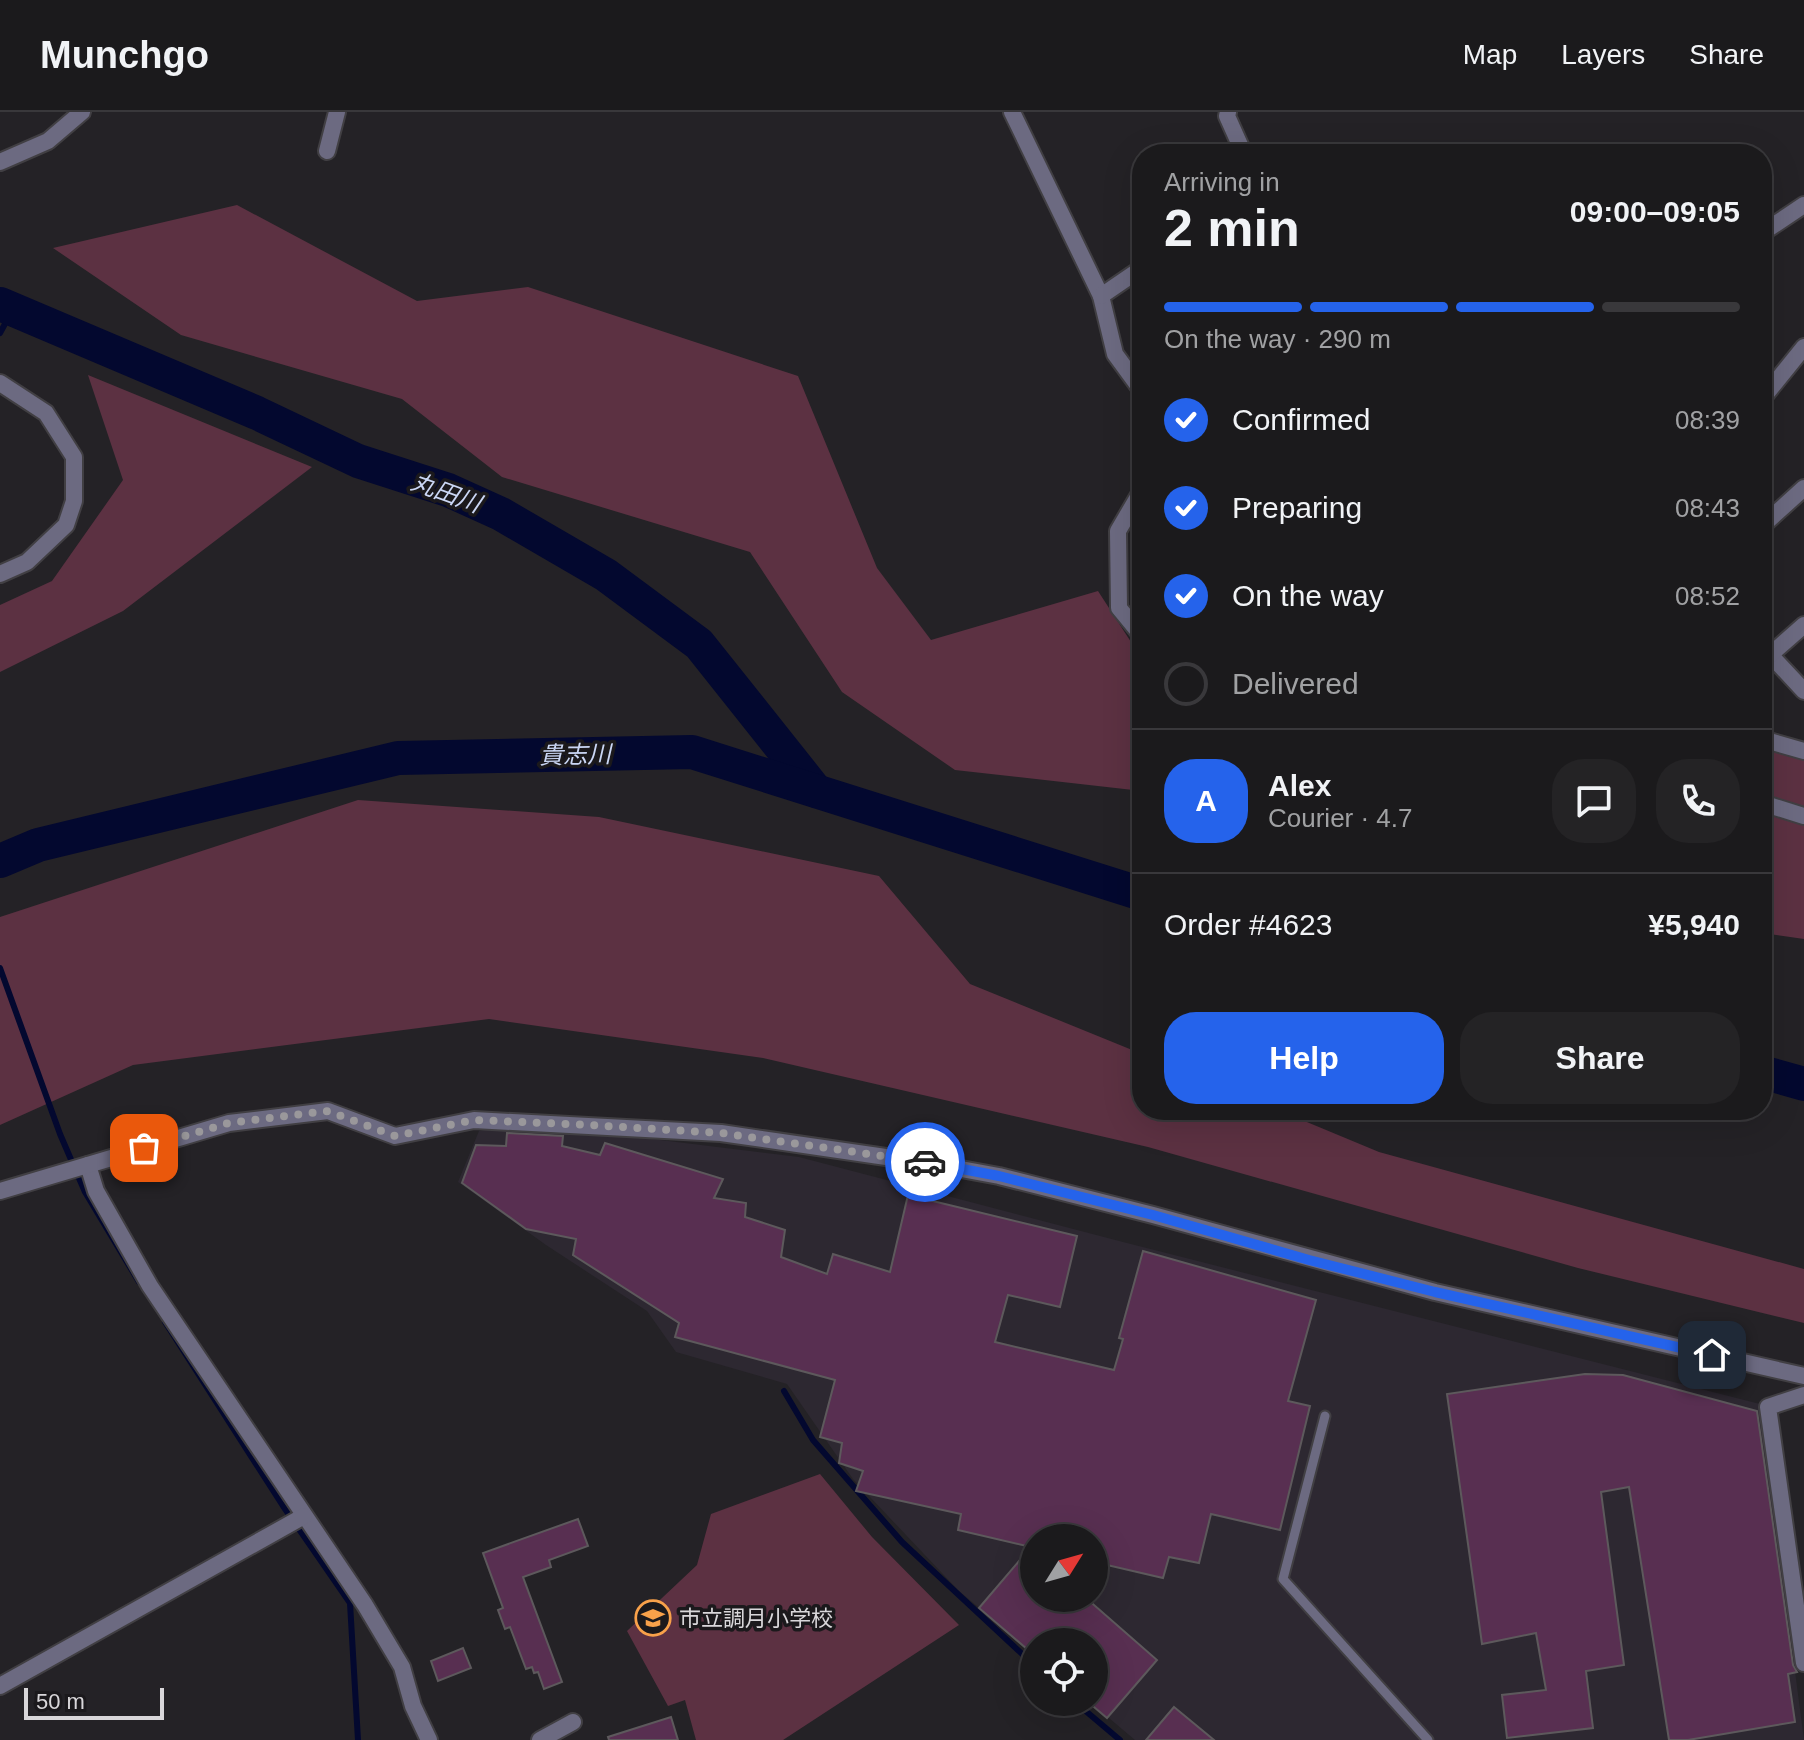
<!DOCTYPE html>
<meta charset="utf-8">
<style>
body{margin:0;font-family:Helvetica,"Noto Sans JP",sans-serif;background:#242325;color:#f1f3f6;height:100vh;display:flex;flex-direction:column;font-size:30px;white-space:nowrap}
*{box-sizing:border-box;margin:0}
p{font-size:26px;color:#a0a1a3}
.icon{flex:none;width:44px;height:44px;fill:none;stroke:currentColor;stroke-width:2;stroke-linecap:round;stroke-linejoin:round}
.map{position:relative;flex:1;overflow:hidden}
.side{position:absolute;left:1132px;top:32px;width:640px;height:976px;display:flex;flex-direction:column;background:#1b1a1c;border-radius:32px;box-shadow:0 8px 32px #0002,0 0 0 2px #39383b}
.side>*{flex:none}
.needle{width:52px;rotate:53deg}
.controls{position:absolute;left:1020px;top:1412px;display:grid;gap:16px}
.controls a{display:grid;place-items:center;width:88px;height:88px;border-radius:50%;background:#1b1a1c;box-shadow:0 8px 32px #0002,0 0 0 2px #39383b;font-size:40px}
.scale{position:absolute;left:24px;bottom:20px;width:140px;box-sizing:border-box;padding-left:8px;border:4px solid #d9d7da;border-top:0;font-size:22px;line-height:28px;white-space:nowrap;color:#d9d7da;-webkit-text-stroke:6px #1b191c;paint-order:stroke}
.pin{position:absolute;display:grid;place-items:center;width:68px;height:68px;color:#fff;margin:-34px;border-radius:16px;box-shadow:0 4px 12px #0006}
.courier{position:absolute;display:grid;place-items:center;width:80px;height:80px;margin:-40px;border:6px solid #2563eb;border-radius:50%;background:#fff;color:#222;box-shadow:0 2px 10px #0007}
.summary em{font-style:normal;font-weight:800}
.summary div{display:flex;flex-direction:column-reverse}
.summary{display:flex;align-items:center;justify-content:space-between;height:136px;padding:0 32px}
h1{font-size:52px;font-weight:800;line-height:60px}
.bar{display:grid;grid-template-columns:repeat(4,1fr);gap:12px 8px;align-content:center;height:96px;padding:0 32px}
.bar i{height:10px;border-radius:6px;background:#39383b}
.bar .on{background:#2563eb}
.bar p{grid-column:span 4}
.line{display:flex;align-items:center;gap:20px;padding:0 32px;border-top:2px solid #39383b}
.line div{flex:1}
.round{display:grid;place-items:center;flex:none;width:84px;height:84px;border-radius:32px;background:#242325}
ol{padding:0 32px;list-style:none}
li{display:flex;align-items:center;gap:24px;height:88px}
li p{margin-inline-start:auto}
li .icon{padding:8px;border-radius:50%;background:#2563eb;color:#fff;stroke-width:4}
li:last-child{color:#a0a1a3}
li i{width:44px;height:44px;border:4px solid #39383b;border-radius:50%}
.primary-button{display:flex;gap:16px;margin-top:auto;padding:16px 32px}
.primary-button a{flex:1;height:92px;border-radius:32px;background:#2563eb;color:#fff;font-size:32px;font-weight:800;line-height:92px;text-align:center}
.primary-button a+a{background:#242325;color:#f1f3f6}
header{display:flex;align-items:center;gap:48px;box-sizing:border-box;height:112px;padding:0 40px;background:#1b1a1c;border-bottom:2px solid #39383b}
header strong{font-size:38px}
nav{display:flex;gap:44px;margin-inline-start:auto;font-size:28px}
.map>svg:first-child{display:block}
.built{fill:#2d2831;fill-rule:evenodd}
.green{fill:#5c3142}
.lines{fill:none;stroke-linecap:round;stroke-linejoin:round}
.stream{stroke:#03082f;stroke-width:6}
.river{stroke:#03082f;stroke-width:34}
.building{fill:#582f51;stroke:#5d595c;stroke-width:2}
.service-casing{stroke:#413f43;stroke-width:13}
.minor-casing{stroke:#413f43;stroke-width:20}
.service{stroke:#6c6a81;stroke-width:9}
.minor{stroke:#6c6a81;stroke-width:16}
.done{stroke:#9a989b;stroke-width:8;stroke-dasharray:0 14.4}
.route{stroke:#2563eb;stroke-width:10}
.labels{text-anchor:middle;stroke-width:7;stroke-linejoin:round;paint-order:stroke}
.poi-label{font-size:22px;fill:#d9d7da;stroke:#1b191c;text-anchor:start}
.water-label{font-size:24px;font-style:italic;fill:#cbd7f5;stroke:#1b191c}
</style>
<header>
<strong>Munchgo</strong>
<nav><a>Map</a><a>Layers</a><a>Share</a></nav>
</header>
<div class="map">
<svg width="1804" height="1628" viewBox="0 0 1804 1628">
<rect width="100%" height="100%" fill="#242226"/>
<path class="built" d="M501,1015l70,2 228,28 324,85 637,162 44,336h-669l-45,-38h4v-60h-60v12l-75,-63 -106,-112 -66,-95 -111,-32 -29,-41 -101,-66 -88,-63 21,-51zM1034,1426h60v60h-60z"/>
<g class="green">
<polygon points="237,93 417,189 528,175 798,264 877,456 931,528 1098,479 1142,547 1142,679 955,658 842,580 750,440 502,365 402,287 181,223 53,136"/>
<polygon points="88,263 312,355 123,499 0,560 0,493 52,469 123,368"/>
<polygon points="1762,637 1804,648 1804,827 1762,821"/>
<polygon points="358,688 599,705 879,764 970,872 1142,942 1142,998 1278,998 1379,1040 1804,1157 1804,1211 1578,1156 1148,1035 763,946 489,907 133,953 0,1013 0,805"/>
<polygon points="820,1362 872,1425 959,1513 783,1628 696,1628 685,1588 668,1594 627,1519 697,1453 711,1402"/>
</g>
<g class="lines">
<g class="stream">
<polyline points="0,221 13,197"/>
<polyline points="0,856 60,1022 85,1080 139,1170"/>
<polyline points="165,1210 283,1394 350,1491 358,1628"/>
<polyline points="784,1279 813,1328 902,1430 1034,1553"/>
<polyline points="1075,1590 1120,1628"/>
</g>
<g class="river">
<polyline points="0,192 257,301 358,349 448,378 501,402 606,463 699,532 816,679"/>
<polyline points="0,749 38,733 398,646 692,640 1142,782"/>
<polyline points="1762,960 1804,972"/>
</g>
</g>
<g class="building">
<polygon points="507,1021 563,1024 562,1034 600,1043 605,1031 723,1067 714,1086 746,1091 745,1105 785,1118 781,1145 827,1162 833,1142 890,1160 908,1083 1077,1124 1060,1195 1008,1183 995,1230 1114,1258 1123,1227 1119,1226 1143,1139 1316,1188 1288,1289 1310,1294 1280,1418 1211,1402 1199,1451 1169,1445 1163,1466 1094,1450 1094,1426 1034,1426 1034,1486 1086,1486 1157,1548 1107,1606 1094,1595 1094,1530 1034,1530 1034,1543 979,1496 1031,1435 958,1418 961,1402 856,1379 863,1359 839,1351 842,1331 820,1325 835,1268 675,1225 679,1211 573,1143 576,1127 526,1117 462,1071 476,1033 506,1034"/>
<polygon points="1585,1262 1623,1263 1757,1299 1793,1553 1797,1560 1788,1562 1795,1610 1688,1628 1669,1628 1629,1375 1601,1380 1624,1553 1586,1559 1593,1616 1507,1626 1502,1583 1546,1578 1536,1521 1482,1532 1447,1282"/>
<polygon points="578,1407 588,1434 549,1448 551,1455 523,1465 562,1570 544,1577 538,1560 534,1561 532,1555 526,1557 510,1515 505,1517 498,1498 503,1496 483,1441"/>
<polygon points="463,1536 471,1556 438,1569 431,1549"/>
<polygon points="1174,1595 1214,1628 1146,1628"/>
<polygon points="671,1605 678,1628 609,1628 608,1625"/>
</g>
<g class="lines">
<defs>
<polyline id="service" points="1325,1304 1283,1467 1428,1628"/>
<g id="minor">
<polyline points="1012,0 1101,184 1115,242 1142,279"/>
<polyline points="1228,0 1227,4 1244,42"/>
<polyline points="327,39 337,0"/>
<polyline points="0,50 48,29 82,0"/>
<polyline points="1762,121 1804,93"/>
<polyline points="1101,184 1142,156"/>
<polyline points="0,271 46,301 74,345 74,389 66,413 27,450 0,462"/>
<polyline points="1762,287 1804,235"/>
<polyline points="1142,378 1118,419 1119,496 1142,524"/>
<polyline points="1762,414 1804,376"/>
<polyline points="1762,534 1804,579"/>
<polyline points="1770,543 1804,513"/>
<polyline points="1762,627 1804,639"/>
<polyline points="1762,691 1804,704"/>
<polyline points="88,1053 96,1079 150,1174 365,1493 402,1555 413,1594 429,1628"/>
<polyline points="0,1079 229,1011 328,999 395,1024 474,1008 721,1021 934,1052 999,1064 1153,1103 1435,1180 1804,1264"/>
<polyline points="1804,1283 1768,1295 1804,1551"/>
<polyline points="0,1574 304,1404"/>
<polyline points="540,1628 573,1610"/>
</g>
</defs>
<use href="#service" class="service-casing"/>
<use href="#minor" class="minor-casing"/>
<use href="#service" class="service"/>
<use href="#minor" class="minor"/>
</g>
<g class="lines">
<polyline class="done" points="144,1036 229,1011 328,999 395,1024 474,1008 590,1013 721,1021 925,1050"/>
<polyline class="route" points="925,1050 999,1064 1153,1103 1309,1148 1435,1180 1712,1243"/>
</g>
<defs>
<symbol id="school-ring" viewBox="-11 -11 22 22"><circle r="9.5" fill="#1b191c" stroke="#f8a14a" stroke-width="1.5"/><path d="M0-5L7-2L0 1L-7-2ZM-4 1L0 2.5L4 1V4Q0 6-4 4Z" fill="#f8a14a"/></symbol>
</defs>
<g fill-rule="evenodd">
<use href="#school-ring" x="633" y="1486" width="40" height="40"/>
</g>
<g class="labels">
<g class="poi-label">
<text x="679" y="1514">市立調月小学校</text>
</g>
<g class="water-label">
<text transform="translate(446 381) rotate(20)" y="8">丸田川</text>
<text transform="translate(575 643) rotate(-1)" y="8">貴志川</text>
</g>
</g>
</svg>
<div class="controls">
<a><svg class="needle" viewBox="-14 -14 28 28"><path d="M0-13l5 13h-10z" fill="#e53935"/><path d="M0 13l5-13h-10z" fill="#a0a1a3"/></svg></a>
<a><svg class="icon" aria-label="locate" viewBox="0 0 24 24"><circle cx="12" cy="12" r="6"/><path d="M12 2v4M12 18v4M2 12h4M18 12h4"/></svg></a>
</div>
<div class="scale">50 m</div>
<div class="pin" style="left:144px;top:1036px;background:#ea580c"><svg class="icon" aria-label="bag" viewBox="0 0 24 24"><path d="M5 8h14l-1 12H6zM9 8a3 3 0 0 1 6 0"/></svg></div>
<div class="pin" style="left:1712px;top:1243px;background:#1f2937"><svg class="icon" aria-label="home" viewBox="0 0 24 24"><path d="M3 11l9-7 9 7M6 9v11h12V9"/></svg></div>
<div class="courier" style="left:925px;top:1050px"><svg class="icon" aria-label="car" viewBox="0 0 24 24"><path d="M5 17H2v-5l4-1 3-4h7l3 4 3 1v5h-3M9 17h6M6 11h13"/><circle cx="7" cy="17" r="2"/><circle cx="17" cy="17" r="2"/></svg></div>
<section class="side">
<div class="summary"><div><h1>2 min</h1><p>Arriving in</p></div><em>09:00–09:05</em></div>
<div class="bar"><i class="on"></i><i class="on"></i><i class="on"></i><i></i><p>On the way · 290 m</p></div>
<ol>
<li><svg class="icon" aria-label="check" viewBox="0 0 24 24"><path d="M5 12l5 5 9-10"/></svg>Confirmed<p>08:39</p></li>
<li><svg class="icon" aria-label="check" viewBox="0 0 24 24"><path d="M5 12l5 5 9-10"/></svg>Preparing<p>08:43</p></li>
<li><svg class="icon" aria-label="check" viewBox="0 0 24 24"><path d="M5 12l5 5 9-10"/></svg>On the way<p>08:52</p></li>
<li><i></i>Delivered</li>
</ol>
<div class="line" style="height:144px"><b class="round" style="background:#2563eb;color:#fff">A</b><div><b>Alex</b><p>Courier · 4.7</p></div><a class="round"><svg class="icon" aria-label="chat" viewBox="0 0 24 24"><path d="M4 5h16v11H9l-5 4z"/></svg></a><a class="round"><svg class="icon" aria-label="phone" viewBox="0 0 24 24"><path d="M5 4h4l2 5-3 2q2 4 5 5l2-3 5 2v4C11 20 4 13 5 4z"/></svg></a></div>
<div class="line" style="height:104px"><div>Order #4623</div><b>¥5,940</b></div>
<div class="primary-button"><a>Help</a><a>Share</a></div>
</section>
</div>
